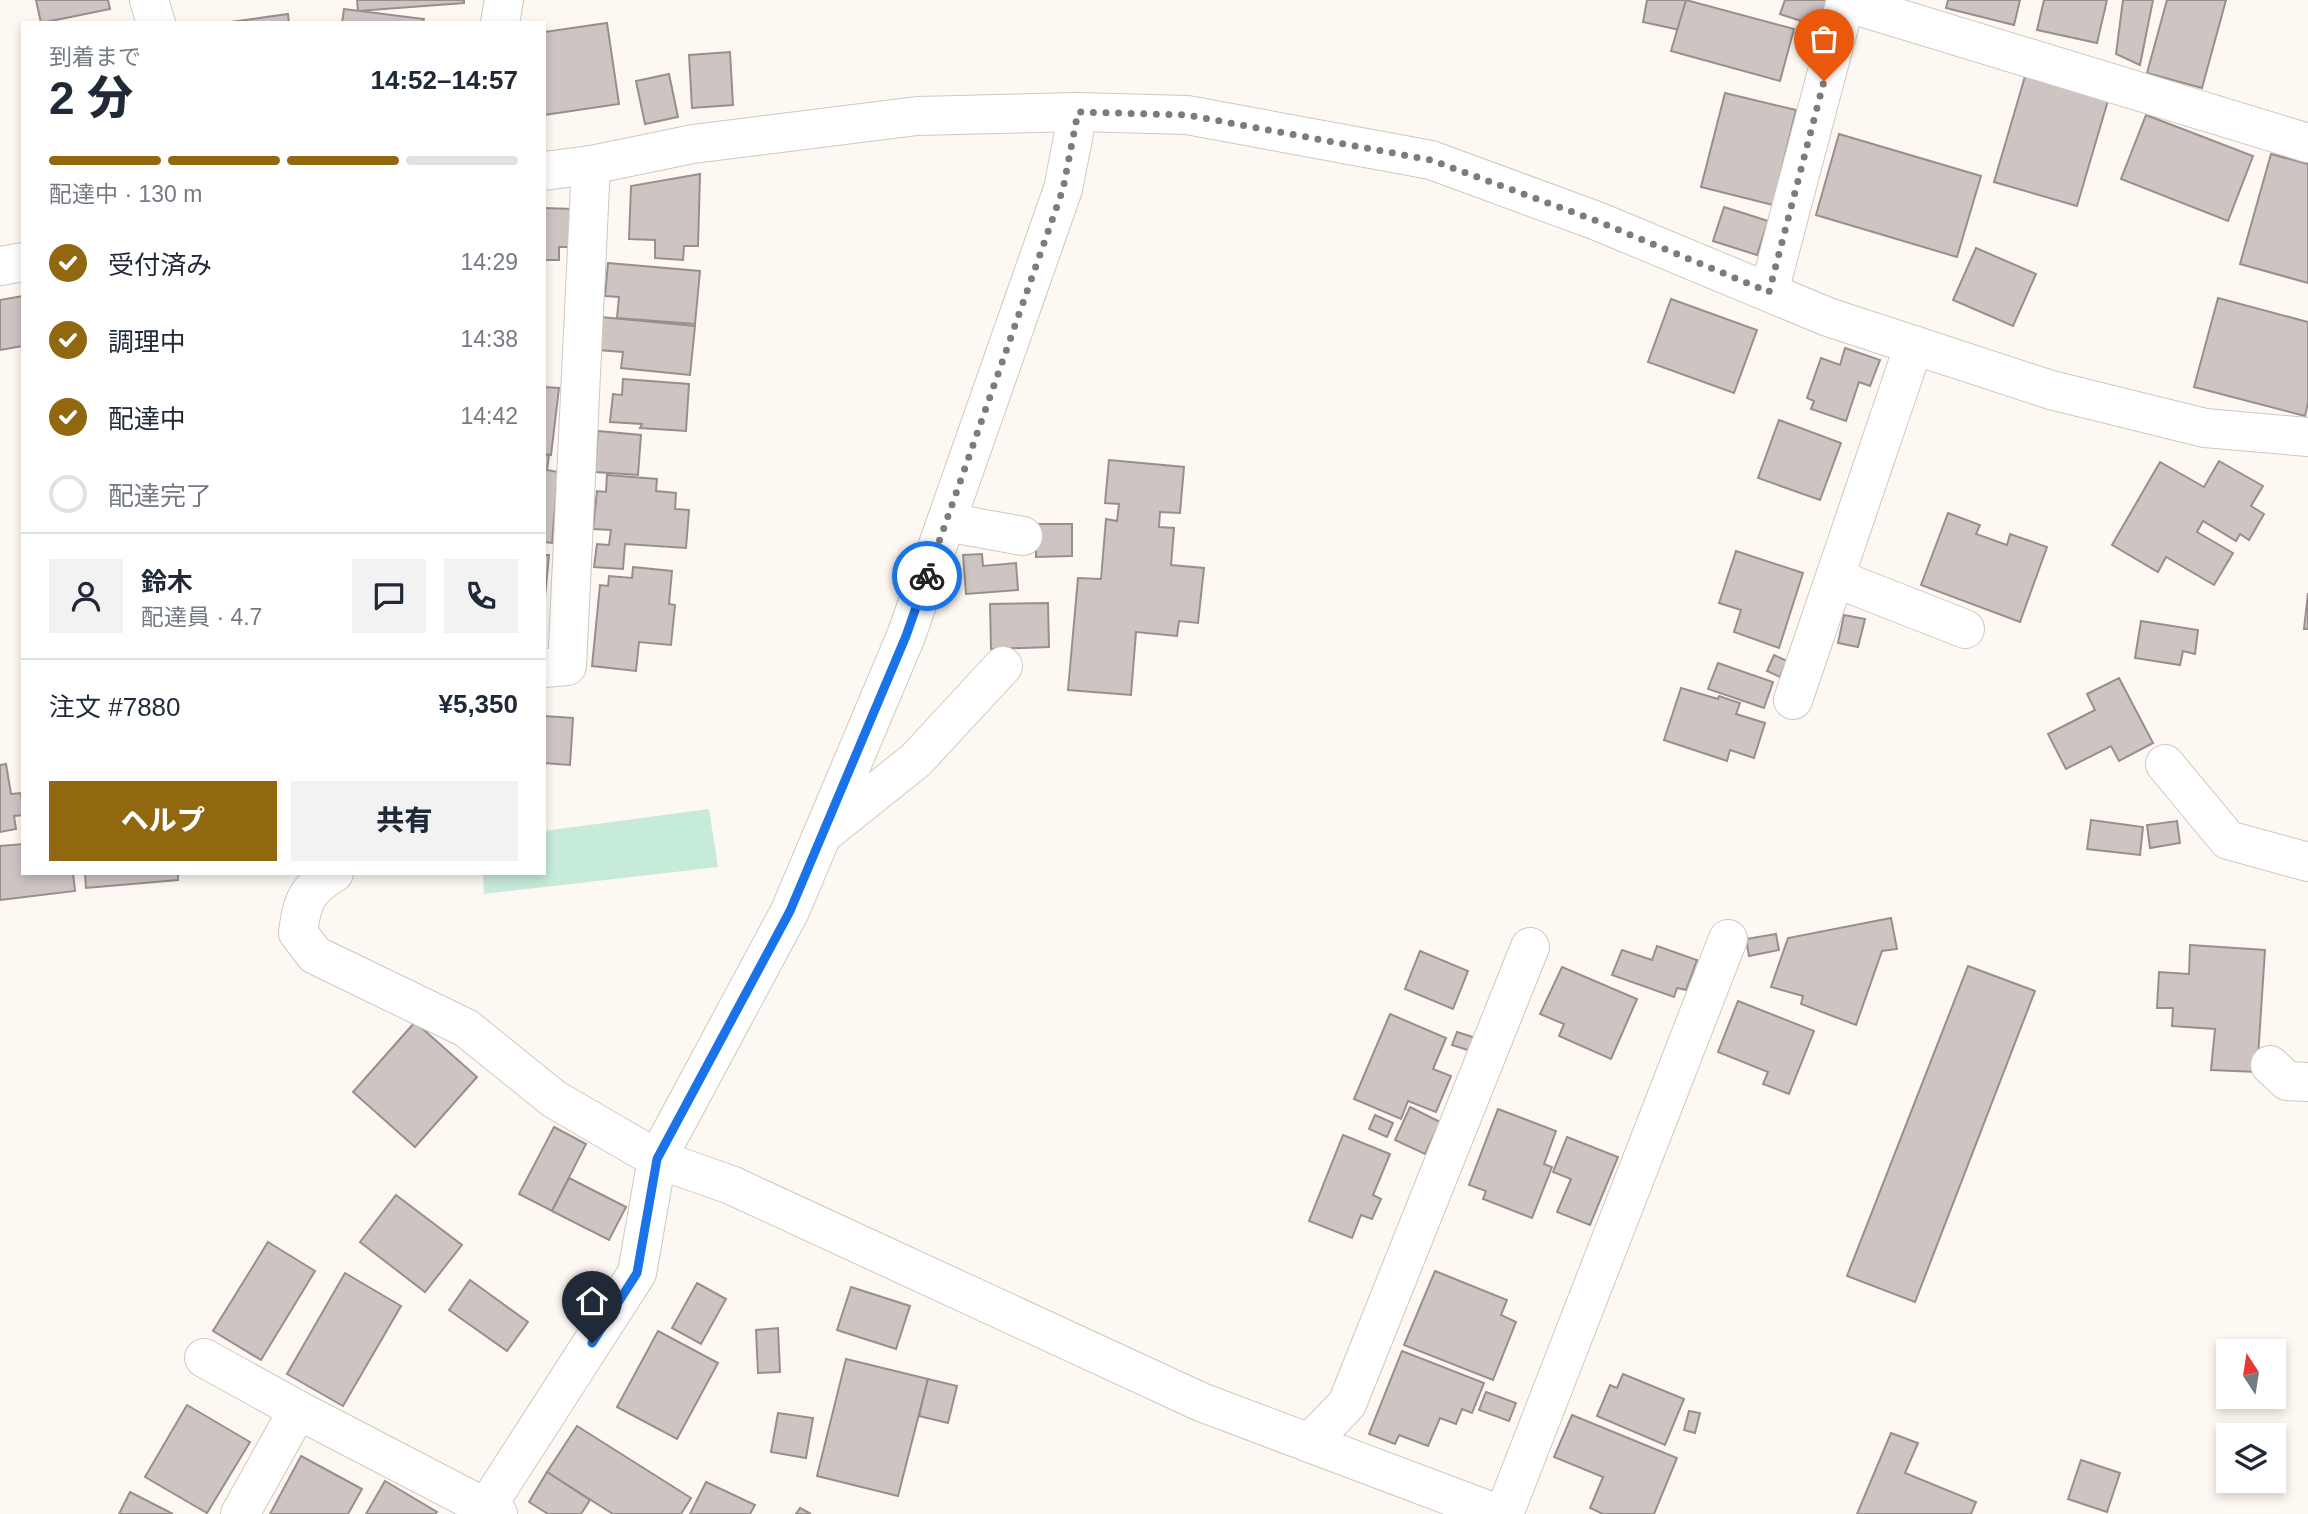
<!DOCTYPE html>
<html lang="ja">
<meta charset="utf-8">
<style>
body{margin:0;font-family:Arial,"Noto Sans JP",sans-serif;background:#f2f2f3;color:#1f2937;height:100vh;display:flex;flex-direction:column;font-size:26px;white-space:nowrap}
*{box-sizing:border-box;margin:0}
p{font-size:23px;color:#747a83}
.icon{flex:none;width:38px;height:38px;fill:none;stroke:currentColor;stroke-width:2;stroke-linecap:round;stroke-linejoin:round}
.map{position:relative;flex:1;overflow:hidden}
.details{position:absolute;left:21px;top:21px;width:525px;height:854px;display:flex;flex-direction:column;background:#fff;border-radius:0px;box-shadow:0 4px 10px #0003}
.details>*{flex:none}
.needle{width:46px;rotate:348deg}
.buttons{position:absolute;left:2216px;top:1339px;display:grid;gap:14px}
.buttons a{display:grid;place-items:center;width:70px;height:70px;border-radius:0px;background:#fff;box-shadow:0 4px 10px #0003;font-size:35px}
.pin{position:absolute;display:grid;place-items:center;width:60px;height:60px;color:#fff;margin:-72px -30px;border-radius:50% 50% 50% 0;rotate:-45deg;box-shadow:0 0 7px #0007}
.pin .icon{rotate:45deg}
.courier{position:absolute;display:grid;place-items:center;width:70px;height:70px;margin:-35px;border:5px solid #1a73e8;border-radius:50%;background:#fff;color:#222;box-shadow:0 2px 9px #0007}
.head em{font-style:normal;font-weight:800}
.head div{display:flex;flex-direction:column-reverse}
.head{display:flex;align-items:center;justify-content:space-between;height:119px;padding:0 28px}
h1{font-size:46px;font-weight:800;line-height:52px}
.bar{display:grid;grid-template-columns:repeat(4,1fr);gap:10px 7px;align-content:center;height:84px;padding:0 28px}
.bar i{height:9px;border-radius:5px;background:#e0e1e3}
.bar .selected{background:#91670f}
.bar p{grid-column:span 4}
.line{display:flex;align-items:center;gap:18px;padding:0 28px;border-top:2px solid #e0e1e3}
.line div{flex:1}
.round{display:grid;place-items:center;flex:none;width:74px;height:74px;border-radius:0px;background:#f2f2f3}
ol{padding:0 28px;list-style:none}
li{display:flex;align-items:center;gap:21px;height:77px}
li p{margin-inline-start:auto}
li .icon{padding:7px;border-radius:50%;background:#91670f;color:#fff;stroke-width:4}
li:last-child{color:#747a83}
li i{width:38px;height:38px;border:4px solid #e0e1e3;border-radius:50%}
.button{display:flex;gap:14px;margin-top:auto;padding:14px 28px}
.button a{flex:1;height:80px;border-radius:0px;background:#91670f;color:#fff;font-size:28px;font-weight:800;line-height:80px;text-align:center}
.button a+a{background:#f2f2f3;color:#1f2937}
.map>svg:first-child{display:block}
.green{fill:#c7ebd9}
.building{fill:#cec5c3;stroke:#988f8d;stroke-width:2}
.lines{fill:none;stroke-linecap:round;stroke-linejoin:round}
.minor-casing{stroke:#cec8c2;stroke-width:40}
.minor{stroke:#fff;stroke-width:38}
.done{stroke:#7f7c78;stroke-width:7;stroke-dasharray:0 12.6}
.route{stroke:#1a73e8;stroke-width:9}
</style>
<div class="map">
<svg width="2308" height="1514" viewBox="0 0 2308 1514">
<rect width="100%" height="100%" fill="#fef8f2"/>
<polygon class="green" points="709,809 718,867 484,894 483,873 544,873 544,831"/>
<g class="building">
<polygon points="36,0 108,0 110,9 41,23"/>
<polygon points="357,0 464,0 464,3 358,11"/>
<polygon points="1647,0 1686,0 1680,30 1643,22"/>
<polygon points="1686,0 1794,29 1780,81 1671,51"/>
<polygon points="1785,0 1828,0 1819,27 1780,14"/>
<polygon points="1948,0 2020,0 2014,25 1946,8"/>
<polygon points="2044,0 2107,0 2097,43 2037,30"/>
<polygon points="2123,0 2153,0 2140,65 2116,54"/>
<polygon points="2167,0 2226,0 2202,88 2147,73"/>
<polygon points="344,9 424,19 423,23 342,23"/>
<polygon points="288,14 289,23 223,23"/>
<polygon points="607,23 619,104 544,115 544,32"/>
<polygon points="730,52 733,105 692,108 689,55"/>
<polygon points="2026,73 2109,97 2077,206 1994,182"/>
<polygon points="669,74 678,117 645,124 636,81"/>
<polygon points="1725,93 1796,110 1773,205 1701,187"/>
<polygon points="2146,115 2253,156 2228,221 2121,179"/>
<polygon points="1839,134 1981,176 1957,257 1816,215"/>
<polygon points="2271,154 2308,164 2308,283 2240,264"/>
<polygon points="700,174 698,246 684,246 683,260 655,258 655,240 629,239 631,186"/>
<polygon points="1724,207 1768,221 1757,255 1713,241"/>
<polygon points="544,208 573,209 572,247 559,247 559,260 544,260"/>
<polygon points="1976,248 2036,274 2013,326 1953,300"/>
<polygon points="608,263 700,271 695,324 617,318 619,297 605,296"/>
<polygon points="23,296 23,346 0,350 0,300"/>
<polygon points="2218,298 2308,322 2308,403 2305,416 2194,387"/>
<polygon points="1671,299 1757,330 1734,393 1648,362"/>
<polygon points="601,317 695,326 690,375 621,368 623,352 598,350"/>
<polygon points="1845,348 1880,360 1870,386 1859,382 1846,421 1811,409 1814,401 1807,398 1821,358 1840,365"/>
<polygon points="623,379 689,384 686,431 640,428 642,424 610,422 613,394 622,395"/>
<polygon points="544,387 559,388 551,455 544,454"/>
<polygon points="1779,420 1841,443 1820,500 1758,478"/>
<polygon points="598,431 641,435 638,475 595,472"/>
<polygon points="544,455 549,455 547,470 558,472 552,543 544,542"/>
<polygon points="1109,460 1184,467 1180,513 1160,512 1159,527 1174,528 1171,565 1204,568 1198,623 1179,621 1177,636 1136,632 1131,695 1068,690 1078,578 1101,579 1106,519 1117,521 1119,504 1105,503"/>
<polygon points="2219,461 2263,486 2251,506 2264,514 2249,540 2240,534 2236,541 2203,521 2197,532 2233,553 2214,585 2166,557 2158,572 2112,545 2160,462 2204,487"/>
<polygon points="607,475 657,479 656,491 676,493 675,509 689,510 686,548 625,544 623,569 594,567 597,544 609,545 611,530 593,529 597,491 606,492"/>
<polygon points="1948,513 1980,525 1976,534 2007,545 2010,534 2047,547 2020,622 1921,585"/>
<polygon points="1036,524 1072,524 1072,556 1036,557"/>
<polygon points="1736,551 1803,573 1779,648 1734,632 1741,610 1719,603"/>
<polygon points="982,554 983,566 1016,563 1018,590 966,594 963,555"/>
<polygon points="544,555 549,555 544,607"/>
<polygon points="633,567 672,571 669,604 675,605 671,645 639,642 636,671 592,666 600,585 608,586 609,576 632,578"/>
<polygon points="2308,593 2308,629 2304,629"/>
<polygon points="1048,603 1049,647 991,649 990,604"/>
<polygon points="1844,615 1865,619 1858,647 1838,643"/>
<polygon points="2141,621 2198,630 2195,654 2183,651 2180,665 2135,658"/>
<polygon points="1774,655 1787,661 1780,677 1767,671"/>
<polygon points="1718,663 1773,682 1764,708 1708,689"/>
<polygon points="2119,678 2153,743 2119,761 2111,746 2066,769 2048,734 2095,710 2087,694"/>
<polygon points="1681,688 1718,699 1719,696 1740,703 1736,714 1765,723 1754,758 1730,750 1727,761 1664,740"/>
<polygon points="544,716 573,718 570,765 544,763"/>
<polygon points="6,764 11,794 21,793 23,815 14,816 16,829 0,832 0,765"/>
<polygon points="2091,820 2143,827 2140,855 2087,849"/>
<polygon points="2177,821 2180,843 2150,848 2147,825"/>
<polygon points="23,844 23,873 73,873 75,891 0,900 0,846"/>
<polygon points="85,873 178,873 178,880 86,888"/>
<polygon points="1891,918 1897,949 1882,951 1856,1025 1801,1004 1803,996 1771,987 1788,938"/>
<polygon points="1776,934 1779,950 1749,956 1746,939"/>
<polygon points="2190,945 2265,950 2257,1072 2211,1070 2215,1029 2172,1026 2173,1008 2157,1008 2159,972 2189,974"/>
<polygon points="1657,946 1697,960 1686,990 1677,988 1674,997 1612,975 1622,950 1652,960"/>
<polygon points="1420,951 1468,971 1453,1009 1405,989"/>
<polygon points="1968,966 2035,991 1915,1302 1847,1276"/>
<polygon points="1562,967 1637,999 1611,1059 1559,1036 1564,1024 1540,1014"/>
<polygon points="1738,1001 1814,1031 1789,1094 1763,1084 1768,1072 1718,1052"/>
<polygon points="1390,1014 1446,1038 1433,1069 1451,1076 1436,1112 1408,1101 1401,1119 1354,1099"/>
<polygon points="415,1022 477,1077 415,1147 353,1092"/>
<polygon points="1457,1032 1476,1038 1471,1051 1452,1045"/>
<polygon points="1410,1107 1440,1122 1425,1154 1395,1140"/>
<polygon points="1498,1109 1556,1131 1544,1164 1552,1167 1532,1218 1483,1199 1486,1191 1469,1185"/>
<polygon points="1375,1115 1393,1123 1387,1137 1369,1129"/>
<polygon points="554,1127 586,1144 552,1211 519,1194"/>
<polygon points="1343,1135 1390,1154 1373,1195 1381,1199 1372,1219 1361,1215 1352,1238 1309,1221"/>
<polygon points="1567,1137 1618,1157 1590,1225 1557,1212 1571,1179 1553,1172"/>
<polygon points="569,1178 626,1207 609,1240 552,1211"/>
<polygon points="396,1195 462,1245 425,1292 360,1242"/>
<polygon points="268,1242 315,1271 261,1360 213,1331"/>
<polygon points="1435,1271 1507,1300 1501,1315 1516,1322 1493,1380 1404,1345"/>
<polygon points="345,1273 401,1306 343,1406 287,1374"/>
<polygon points="470,1280 528,1322 507,1351 449,1310"/>
<polygon points="697,1283 726,1299 701,1344 672,1328"/>
<polygon points="851,1287 910,1306 896,1349 837,1330"/>
<polygon points="778,1328 780,1372 758,1373 756,1330"/>
<polygon points="658,1331 718,1363 677,1439 617,1407"/>
<polygon points="1402,1351 1484,1383 1472,1413 1462,1409 1456,1424 1440,1418 1428,1446 1399,1435 1395,1444 1369,1434"/>
<polygon points="846,1359 928,1379 898,1496 817,1476"/>
<polygon points="1623,1374 1684,1399 1665,1445 1597,1416 1610,1385 1617,1388"/>
<polygon points="928,1379 957,1386 948,1423 919,1416"/>
<polygon points="1486,1392 1516,1403 1509,1421 1479,1410"/>
<polygon points="187,1405 250,1442 207,1513 145,1477"/>
<polygon points="1689,1411 1700,1413 1695,1433 1684,1430"/>
<polygon points="778,1413 813,1418 806,1458 771,1452"/>
<polygon points="1572,1415 1677,1458 1654,1514 1603,1514 1590,1508 1603,1477 1554,1457"/>
<polygon points="577,1426 691,1498 681,1514 613,1514 547,1472"/>
<polygon points="1891,1433 1918,1443 1905,1473 1976,1502 1971,1514 1857,1514"/>
<polygon points="301,1456 362,1489 348,1514 270,1514"/>
<polygon points="2081,1460 2120,1473 2107,1512 2068,1499"/>
<polygon points="547,1472 590,1500 581,1514 548,1514 529,1502"/>
<polygon points="385,1481 437,1512 435,1514 366,1514"/>
<polygon points="706,1482 755,1505 750,1514 690,1514"/>
<polygon points="130,1492 173,1514 119,1514"/>
<polygon points="800,1508 811,1514 796,1514"/>
</g>
<g class="lines">
<defs>
<g id="minor">
<polyline points="149,0 156,23"/>
<polyline points="1845,2 2308,143"/>
<polyline points="500,23 504,0"/>
<polyline points="544,171 591,165 693,144 917,116 1078,112 1187,115 1431,160 1597,221 1828,317 2051,390 2205,428 2308,437"/>
<polyline points="0,266 23,262"/>
<polyline points="1769,292 1846,0"/>
<polyline points="946,522 1023,536"/>
<polyline points="1835,578 1965,629"/>
<polyline points="544,668 567,666 591,165"/>
<polyline points="1793,700 1914,345"/>
<polyline points="2165,764 2228,840 2308,862"/>
<polyline points="826,832 916,760 1003,666"/>
<path d="M334,873c-28,17 -32,28 -36,60l17,22 151,73 88,71 103,60 74,26 470,217 297,112"/>
<polyline points="2270,1065 2287,1081 2308,1082"/>
<polyline points="204,1358 298,1410 498,1514"/>
<polyline points="1309,1443 1347,1404 1530,947"/>
<polyline points="240,1514 298,1410"/>
<polyline points="482,1514 637,1273 657,1159 790,911 906,636 1063,189 1078,112"/>
<polyline points="1504,1514 1728,939"/>
</g>
</defs>
<use href="#minor" class="minor-casing"/>
<use href="#minor" class="minor"/>
</g>
<g class="lines">
<polyline class="done" points="927,576 1063,189 1078,112 1187,115 1431,160 1597,221 1769,292 1824,81"/>
<polyline class="route" points="592,1343 637,1273 657,1159 790,911 906,636 927,576"/>
</g>
</svg>
<div class="buttons">
<a><svg class="needle" viewBox="-14 -14 28 28"><path d="M0-13l5 13h-10z" fill="#e53935"/><path d="M0 13l5-13h-10z" fill="#747a83"/></svg></a>
<a><svg class="icon" aria-label="layers" viewBox="0 0 24 24"><path d="M12 4l9 5-9 5-9-5zM3 14l9 5 9-5"/></svg></a>
</div>
<div class="pin" style="left:1824px;top:81px;background:#ea580c"><svg class="icon" aria-label="bag" viewBox="0 0 24 24"><path d="M5 8h14l-1 12H6zM9 8a3 3 0 0 1 6 0"/></svg></div>
<div class="pin" style="left:592px;top:1343px;background:#1f2937"><svg class="icon" aria-label="home" viewBox="0 0 24 24"><path d="M3 11l9-7 9 7M6 9v11h12V9"/></svg></div>
<div class="courier" style="left:927px;top:576px"><svg class="icon" aria-label="bike" viewBox="0 0 24 24"><circle cx="6" cy="16" r="4"/><circle cx="18" cy="16" r="4"/><path d="M6 16l4-8h5l3 8M10 8l3 8H6M13 5h3"/></svg></div>
<section class="details">
<div class="head"><div><h1>2 分</h1><p>到着まで</p></div><em>14:52–14:57</em></div>
<div class="bar"><i class="selected"></i><i class="selected"></i><i class="selected"></i><i></i><p>配達中 · 130 m</p></div>
<ol>
<li><svg class="icon" aria-label="check" viewBox="0 0 24 24"><path d="M5 12l5 5 9-10"/></svg>受付済み<p>14:29</p></li>
<li><svg class="icon" aria-label="check" viewBox="0 0 24 24"><path d="M5 12l5 5 9-10"/></svg>調理中<p>14:38</p></li>
<li><svg class="icon" aria-label="check" viewBox="0 0 24 24"><path d="M5 12l5 5 9-10"/></svg>配達中<p>14:42</p></li>
<li><i></i>配達完了</li>
</ol>
<div class="line" style="height:126px"><a class="round"><svg class="icon" aria-label="person" viewBox="0 0 24 24"><circle cx="12" cy="8" r="4"/><path d="M4 21q1-7 8-7t8 7"/></svg></a><div><b>鈴木</b><p>配達員 · 4.7</p></div><a class="round"><svg class="icon" aria-label="chat" viewBox="0 0 24 24"><path d="M4 5h16v11H9l-5 4z"/></svg></a><a class="round"><svg class="icon" aria-label="phone" viewBox="0 0 24 24"><path d="M5 4h4l2 5-3 2q2 4 5 5l2-3 5 2v4C11 20 4 13 5 4z"/></svg></a></div>
<div class="line" style="height:91px"><div>注文 #7880</div><b>¥5,350</b></div>
<div class="button"><a>ヘルプ</a><a>共有</a></div>
</section>
</div>
